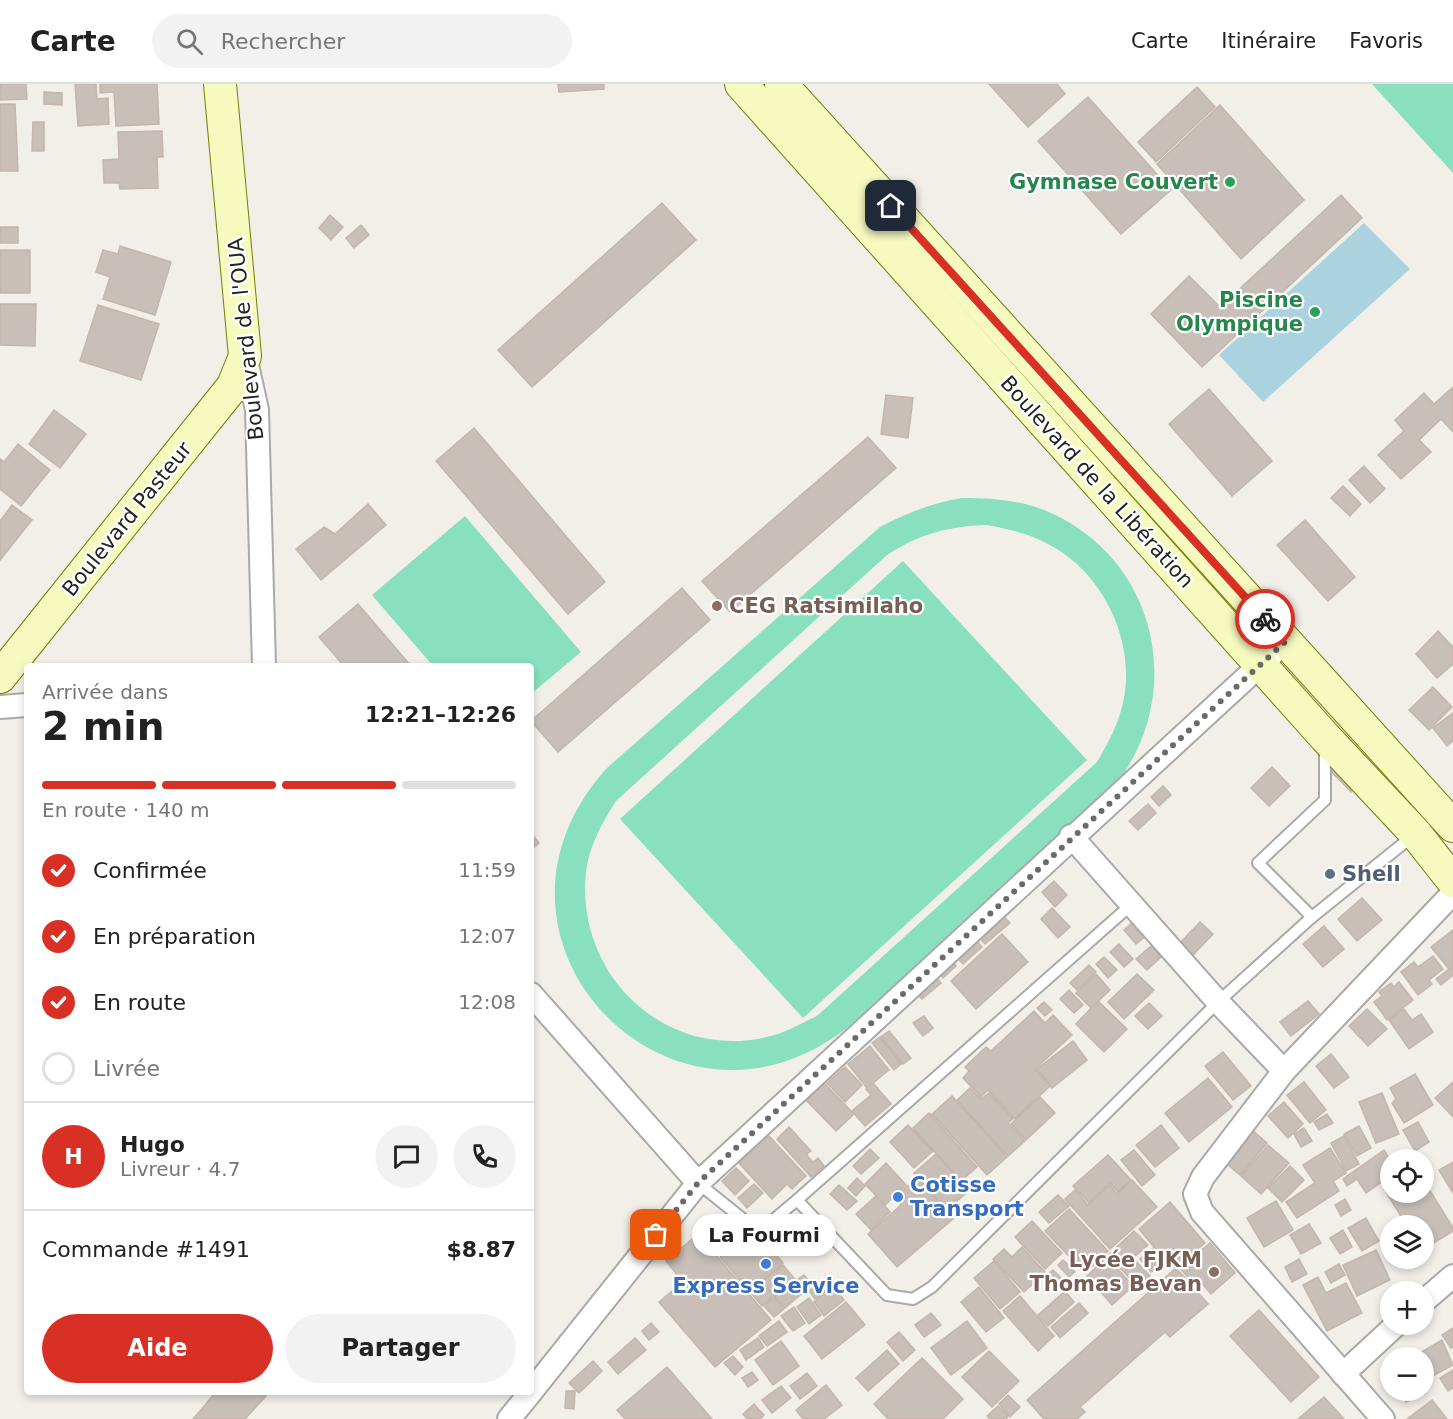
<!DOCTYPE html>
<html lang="fr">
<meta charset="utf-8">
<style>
body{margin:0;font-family:"DejaVu Sans",sans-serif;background:#f2f2f2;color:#222;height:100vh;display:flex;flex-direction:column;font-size:22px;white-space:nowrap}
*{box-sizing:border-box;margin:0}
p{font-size:20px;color:#767676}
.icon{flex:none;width:33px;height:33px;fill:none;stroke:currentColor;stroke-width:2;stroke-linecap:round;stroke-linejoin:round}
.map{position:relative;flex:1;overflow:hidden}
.side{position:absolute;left:24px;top:579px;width:510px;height:732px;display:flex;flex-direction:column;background:#fff;border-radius:6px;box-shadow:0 3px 9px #0003}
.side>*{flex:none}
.buttons{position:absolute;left:1380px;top:1065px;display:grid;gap:12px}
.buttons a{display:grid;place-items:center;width:54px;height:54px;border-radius:50%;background:#fff;box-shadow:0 3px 9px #0003;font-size:30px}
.pin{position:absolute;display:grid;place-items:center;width:51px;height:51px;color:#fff;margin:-26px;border-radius:12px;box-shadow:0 3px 9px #0006}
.courier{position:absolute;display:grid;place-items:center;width:60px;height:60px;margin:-30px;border:4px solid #d93025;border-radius:50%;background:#fff;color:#222;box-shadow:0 2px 8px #0007}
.bubble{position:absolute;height:42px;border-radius:21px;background:#fff;box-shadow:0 3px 9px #0003;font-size:20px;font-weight:800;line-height:42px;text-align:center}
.summary em{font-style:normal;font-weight:800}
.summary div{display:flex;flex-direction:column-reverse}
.summary{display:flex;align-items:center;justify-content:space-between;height:102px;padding:0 18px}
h1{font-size:39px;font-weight:800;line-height:45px}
.bar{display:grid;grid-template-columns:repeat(4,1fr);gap:9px 6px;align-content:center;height:72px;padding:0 18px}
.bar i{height:8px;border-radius:4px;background:#e0e0e0}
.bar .selected{background:#d93025}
.bar p{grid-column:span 4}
.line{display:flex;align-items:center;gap:15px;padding:0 18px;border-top:2px solid #e0e0e0}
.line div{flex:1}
.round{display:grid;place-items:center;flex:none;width:63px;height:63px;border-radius:32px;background:#f2f2f2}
ol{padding:0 18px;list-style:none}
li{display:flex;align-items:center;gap:18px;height:66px}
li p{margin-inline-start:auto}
li .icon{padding:6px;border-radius:50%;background:#d93025;color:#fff;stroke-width:4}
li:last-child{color:#767676}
li i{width:33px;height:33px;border:3px solid #e0e0e0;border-radius:50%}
.button{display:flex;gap:12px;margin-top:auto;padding:12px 18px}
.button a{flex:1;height:69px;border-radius:36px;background:#d93025;color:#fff;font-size:24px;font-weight:800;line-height:69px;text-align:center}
.button a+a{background:#f2f2f2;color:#222}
header{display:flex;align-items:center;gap:36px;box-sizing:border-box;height:84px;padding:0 30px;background:#fff;border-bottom:2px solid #e0e0e0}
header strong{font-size:28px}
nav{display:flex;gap:33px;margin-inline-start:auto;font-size:21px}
.search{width:420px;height:54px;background:#f2f2f2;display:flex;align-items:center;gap:15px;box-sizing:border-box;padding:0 21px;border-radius:33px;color:#767676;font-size:22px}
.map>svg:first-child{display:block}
.pitch{fill:#88e0be;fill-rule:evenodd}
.water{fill:#aad3df}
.building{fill:#c7bfb8;stroke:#c4b6ab;stroke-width:1.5}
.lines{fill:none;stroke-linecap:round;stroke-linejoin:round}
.service-casing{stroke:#a9a9a9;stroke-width:14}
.minor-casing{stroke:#a9a9a9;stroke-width:26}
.secondary-casing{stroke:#707d05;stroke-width:34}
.service{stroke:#fff;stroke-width:10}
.minor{stroke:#fff;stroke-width:22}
.secondary{stroke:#f7fabf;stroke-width:32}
.done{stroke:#6b6a68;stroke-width:6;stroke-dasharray:0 10.8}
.route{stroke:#d93025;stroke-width:8}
.leisure-dot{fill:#2e9e5b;stroke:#fff;stroke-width:2}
.education-dot{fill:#8d6e63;stroke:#fff;stroke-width:2}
.service-dot{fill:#5c6f8a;stroke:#fff;stroke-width:2}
.shop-dot{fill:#3f7fe0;stroke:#fff;stroke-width:2}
.labels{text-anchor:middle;stroke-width:4.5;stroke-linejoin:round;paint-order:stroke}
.leisure-label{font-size:21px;font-weight:bold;fill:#27864d;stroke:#fff;text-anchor:end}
.street-label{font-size:21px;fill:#222;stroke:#fff}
.education-label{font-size:21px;font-weight:bold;fill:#785e54;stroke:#fff;text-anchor:start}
.service-label{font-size:21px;font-weight:bold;fill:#4e5e75;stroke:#fff;text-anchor:start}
.shop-label{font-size:21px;font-weight:bold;fill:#366cbe;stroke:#fff;text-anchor:start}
</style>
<header>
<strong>Carte</strong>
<div class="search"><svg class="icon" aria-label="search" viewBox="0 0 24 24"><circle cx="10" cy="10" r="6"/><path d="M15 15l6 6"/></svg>Rechercher</div>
<nav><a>Carte</a><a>Itinéraire</a><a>Favoris</a></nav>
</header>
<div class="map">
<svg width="1453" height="1335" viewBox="0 0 1453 1335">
<rect width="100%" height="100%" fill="#f2efe9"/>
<g class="pitch">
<polygon points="1372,0 1453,0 1453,89"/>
<path d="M962,414c31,0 61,2 89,15 113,51 137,195 54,284l-257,230c-176,139 -395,-89 -241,-259l273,-241c27,-14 52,-24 82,-29zM987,441c20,4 39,8 57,17 58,27 93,99 79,161 -5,22 -15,40 -26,59l-280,254c-17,8 -32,17 -50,21 -103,24 -192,-63 -181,-165 3,-26 16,-49 30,-71l271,-246c32,-21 62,-29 100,-30z"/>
<polygon points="465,432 581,568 531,610 531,582 433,582 372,511"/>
<polygon points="903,477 1087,676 803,934 620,735"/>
</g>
<polygon class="water" points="1364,139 1410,185 1263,318 1219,271"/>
<g class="building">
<polygon points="0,0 26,0 27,15 0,16"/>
<polygon points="75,0 96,0 97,15 108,14 109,40 78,42"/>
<polygon points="100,0 157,0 159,40 116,42 114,8 100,9"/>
<polygon points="558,0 604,0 604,5 559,8"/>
<polygon points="989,0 1057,0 1065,10 1028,43"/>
<polygon points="1197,3 1215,23 1156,78 1138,58"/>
<polygon points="44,8 62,9 62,21 44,20"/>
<polygon points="1088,13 1171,106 1121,150 1038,57"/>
<polygon points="0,20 15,20 18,87 0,87"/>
<polygon points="1220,21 1304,116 1241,175 1157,80"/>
<polygon points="33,38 44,38 44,67 32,67"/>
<polygon points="162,47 163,73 157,73 158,104 120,105 119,99 104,99 103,76 119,75 118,48"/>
<polygon points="1341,111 1362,134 1202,283 1151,230 1189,192 1220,223"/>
<polygon points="662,119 696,156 532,303 498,266"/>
<polygon points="330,131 343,143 331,156 319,144"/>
<polygon points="361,141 369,151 354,164 346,154"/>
<rect x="0" y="143" width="18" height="16"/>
<polygon points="120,162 171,178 155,231 103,215 110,193 96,188 103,166 118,170"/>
<rect x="0" y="166" width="30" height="43"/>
<polygon points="0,220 36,220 35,262 0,261"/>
<polygon points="98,221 159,240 141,296 80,277"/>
<polygon points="1453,303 1453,348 1441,335 1419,356 1431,368 1401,395 1378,371 1404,347 1395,336 1424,309 1434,320"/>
<polygon points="1209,305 1272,377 1232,412 1169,340"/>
<polygon points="886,311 913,314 908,354 881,350"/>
<polygon points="54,326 86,350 60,384 29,360"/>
<polygon points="474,344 605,498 568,530 436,377"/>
<polygon points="868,353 896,384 730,528 702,497"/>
<polygon points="18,360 50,386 21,422 0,405 0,375 4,378"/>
<polygon points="1364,382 1385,405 1370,419 1349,396"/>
<polygon points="1343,402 1361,420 1350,432 1331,414"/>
<polygon points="368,420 386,441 321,496 296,465 324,443 335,450"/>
<polygon points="12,421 32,436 0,476 0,437"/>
<polygon points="1305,436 1355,493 1328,517 1277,461"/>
<polygon points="682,504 710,536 558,668 531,637"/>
<polygon points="358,520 411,582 344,582 319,553"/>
<polygon points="1438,547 1453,563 1453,580 1437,594 1416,570"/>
<polygon points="1433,603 1452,623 1429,646 1409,626"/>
<polygon points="1453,629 1453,657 1447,662 1433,644"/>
<polygon points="1343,678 1361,698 1351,708 1332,688"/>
<polygon points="1272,683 1290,702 1269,722 1251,704"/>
<polygon points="1163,702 1171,711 1159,722 1151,713"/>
<polygon points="1148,720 1156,729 1138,746 1129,737"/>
<polygon points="531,749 539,759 531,766"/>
<polygon points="1054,797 1067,811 1055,823 1042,808"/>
<polygon points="1362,814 1382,836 1357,857 1338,835"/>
<polygon points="1052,824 1070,843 1058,854 1041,835"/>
<polygon points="1003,832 1010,839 985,860 979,853"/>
<polygon points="1134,837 1147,851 1136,860 1124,846"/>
<polygon points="1200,838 1213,850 1193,871 1180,859"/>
<polygon points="1324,842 1344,865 1323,883 1303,860"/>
<polygon points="1453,846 1453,891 1441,901 1436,895 1449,885 1431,863"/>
<polygon points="1002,850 1028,878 976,925 951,897"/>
<polygon points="976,856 982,863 963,880 957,873"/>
<polygon points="1119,860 1133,875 1124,883 1110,868"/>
<polygon points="1151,862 1161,873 1147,886 1136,875"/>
<polygon points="1433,872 1443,885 1429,896 1432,900 1418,911 1401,888 1414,878 1418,883"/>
<polygon points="1104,873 1117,886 1108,894 1096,880"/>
<polygon points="952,877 956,882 943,894 938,888"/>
<polygon points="1089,881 1096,888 1077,906 1070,899"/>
<polygon points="1096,890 1110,906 1091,924 1076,909"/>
<polygon points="1137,890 1154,906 1124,935 1108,918"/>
<polygon points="936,892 941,899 922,915 916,909"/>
<polygon points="1399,898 1413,916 1387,936 1374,918 1382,912 1379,908 1391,899 1394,903"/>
<polygon points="1069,906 1083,921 1074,929 1060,915"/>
<polygon points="1098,917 1127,945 1104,968 1076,940"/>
<polygon points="1308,917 1319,930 1291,952 1280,938"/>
<polygon points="1044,918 1052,926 1045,932 1037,924"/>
<polygon points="1149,919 1162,932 1148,945 1135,932"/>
<polygon points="1367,925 1387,945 1368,962 1349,942"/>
<polygon points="1404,925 1412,936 1421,930 1433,948 1409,965 1389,936"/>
<polygon points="1034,927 1045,939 1053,931 1072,951 1035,985 1050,1002 1015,1035 988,1006 981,1013 963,994 969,987 965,983 986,963 991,967"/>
<polygon points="924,932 933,944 923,952 913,939"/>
<polygon points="889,947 911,974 903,980 881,953"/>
<polygon points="880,953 901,980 894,986 872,959"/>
<polygon points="1073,957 1087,976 1052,1004 1037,985"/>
<polygon points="870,962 889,986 867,1004 848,980"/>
<polygon points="1223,968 1251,1002 1233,1016 1205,982"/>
<polygon points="1331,970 1349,993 1334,1004 1316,982"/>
<polygon points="845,983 862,1001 845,1018 827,999"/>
<polygon points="1415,990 1433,1021 1404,1039 1392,1019 1396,1015 1390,1004"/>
<polygon points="1208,994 1232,1023 1189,1058 1165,1029"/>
<polygon points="1304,998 1326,1026 1310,1039 1287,1011"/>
<polygon points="1453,998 1453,1033 1435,1014"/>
<polygon points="824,999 854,1030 836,1047 806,1016"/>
<polygon points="873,999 891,1020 865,1042 852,1027 871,1011 866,1005"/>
<polygon points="970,1004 981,1015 989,1009 1013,1035 1008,1039 1025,1057 1008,1072 957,1016"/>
<polygon points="1382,1009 1399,1050 1376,1059 1359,1018"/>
<polygon points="952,1012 1007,1073 987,1091 932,1030"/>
<polygon points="1040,1013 1055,1029 1026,1056 1011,1040"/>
<polygon points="1284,1018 1303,1040 1288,1054 1268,1032"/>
<polygon points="929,1029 977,1083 961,1097 913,1044"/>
<polygon points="1327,1030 1333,1039 1319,1046 1314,1038"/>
<polygon points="1418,1038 1429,1058 1415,1067 1403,1046"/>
<polygon points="908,1041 933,1067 914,1084 890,1058"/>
<polygon points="1161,1041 1179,1064 1155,1083 1136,1061"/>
<polygon points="1359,1042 1371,1064 1357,1072 1344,1050"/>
<polygon points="789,1043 811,1067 806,1070 813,1078 818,1074 824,1082 811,1093 777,1055"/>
<polygon points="1250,1044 1267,1059 1240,1091 1223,1077"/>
<polygon points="1304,1044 1312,1057 1301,1063 1294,1050"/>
<polygon points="769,1052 806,1092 792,1105 787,1100 772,1115 739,1079"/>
<polygon points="1344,1052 1359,1080 1346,1087 1331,1059"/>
<polygon points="1268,1061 1289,1079 1261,1110 1241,1092"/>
<polygon points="1330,1064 1346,1089 1333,1097 1339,1107 1297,1134 1286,1118 1315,1099 1303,1081"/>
<polygon points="870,1065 879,1074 861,1090 853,1082"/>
<polygon points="1134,1066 1155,1091 1142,1102 1121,1076"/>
<polygon points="1384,1066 1390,1076 1390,1092 1366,1109 1357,1095 1347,1102 1343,1095"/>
<polygon points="936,1070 969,1107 946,1126 914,1089"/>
<polygon points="1108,1071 1131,1096 1118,1108 1110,1099 1089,1119 1073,1102"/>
<polygon points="1453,1078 1453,1109 1439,1086"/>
<polygon points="886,1079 906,1101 885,1121 865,1100"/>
<polygon points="1290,1082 1304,1096 1282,1118 1268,1104"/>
<polygon points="736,1084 749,1097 735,1111 722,1097"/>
<polygon points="857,1094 865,1102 856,1112 848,1104"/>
<polygon points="917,1094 953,1135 897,1183 868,1150 901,1121 895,1113"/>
<polygon points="1132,1096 1157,1123 1110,1165 1065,1115 1075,1106 1088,1121 1110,1101 1117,1110"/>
<polygon points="1424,1097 1453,1144 1453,1147 1424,1165 1424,1142 1407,1142 1384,1105 1390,1101 1390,1108 1424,1108"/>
<polygon points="754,1100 763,1109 747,1124 738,1114"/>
<polygon points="839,1101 857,1117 847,1126 830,1110"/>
<polygon points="1058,1111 1069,1122 1049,1139 1039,1128"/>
<polygon points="876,1112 890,1128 871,1146 856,1130"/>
<polygon points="1345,1115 1351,1126 1341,1132 1335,1121"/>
<polygon points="1276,1117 1293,1146 1264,1163 1247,1134"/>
<polygon points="1170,1118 1205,1159 1176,1183 1168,1174 1151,1188 1140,1175 1154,1163 1139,1145"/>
<polygon points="1069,1125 1108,1167 1085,1189 1045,1147"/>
<polygon points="1366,1134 1379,1157 1362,1167 1348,1144"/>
<polygon points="1032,1137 1062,1169 1045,1185 1015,1153"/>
<polygon points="1309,1140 1321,1159 1301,1170 1290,1151"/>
<polygon points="1343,1146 1352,1163 1340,1170 1330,1154"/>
<polygon points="1134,1147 1148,1161 1133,1174 1150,1192 1138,1203 1108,1171"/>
<polygon points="698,1150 771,1236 715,1283 659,1218 683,1198 666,1177"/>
<polygon points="746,1151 760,1168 768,1161 783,1179 761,1198 773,1212 762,1222 720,1173"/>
<polygon points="1210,1159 1235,1189 1211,1210 1200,1197 1195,1202 1180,1184"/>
<polygon points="1022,1163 1045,1188 1024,1208 993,1175 1004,1165 1012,1173"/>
<polygon points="1376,1166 1390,1196 1357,1212 1343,1181"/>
<polygon points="1107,1173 1133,1202 1112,1221 1087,1192"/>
<polygon points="1299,1175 1307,1190 1292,1198 1285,1183"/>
<polygon points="1063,1176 1075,1188 1069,1193 1058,1181"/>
<polygon points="994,1177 1020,1208 1000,1225 974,1194"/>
<polygon points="1339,1180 1345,1191 1331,1199 1325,1188"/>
<polygon points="783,1181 805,1207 785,1224 762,1198"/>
<polygon points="1176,1184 1208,1220 1170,1253 1165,1248 1080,1323 1085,1328 1077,1335 1044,1335 1027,1316"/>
<polygon points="1053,1186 1064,1197 1056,1204 1046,1192"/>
<polygon points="804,1191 811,1200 804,1205 797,1196"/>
<polygon points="1318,1193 1326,1209 1346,1199 1362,1229 1327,1247 1303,1201"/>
<polygon points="819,1200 825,1208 815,1215 809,1207"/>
<polygon points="834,1202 844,1216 824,1232 814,1218"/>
<polygon points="979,1203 1004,1234 986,1248 961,1218"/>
<polygon points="1065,1207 1074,1218 1048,1242 1038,1231"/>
<polygon points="1020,1212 1054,1252 1038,1267 1003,1227"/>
<polygon points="774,1213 784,1225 774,1233 764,1222"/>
<polygon points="809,1214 821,1231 809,1240 797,1223"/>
<polygon points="846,1218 865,1241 822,1275 804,1252"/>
<polygon points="1079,1219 1088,1229 1060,1254 1051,1243"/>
<polygon points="794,1223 805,1239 793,1247 781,1232"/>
<polygon points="1259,1226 1319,1293 1291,1318 1230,1252"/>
<polygon points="931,1229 941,1241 924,1253 915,1241"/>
<polygon points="779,1237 787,1248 767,1262 759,1252"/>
<polygon points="967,1237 987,1264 951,1291 931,1264"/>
<polygon points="651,1239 659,1248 649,1256 642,1247"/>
<polygon points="1453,1244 1453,1263 1451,1264 1442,1251"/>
<polygon points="899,1248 915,1266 903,1277 887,1258"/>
<polygon points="635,1254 646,1266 618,1290 608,1278"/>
<polygon points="758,1254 764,1263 746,1276 740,1266"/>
<polygon points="1442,1256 1453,1281 1429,1294 1424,1284 1424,1274 1416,1271"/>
<polygon points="781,1257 799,1282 773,1301 755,1276"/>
<polygon points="887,1266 899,1280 868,1307 856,1294"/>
<polygon points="989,1267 1019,1297 992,1323 962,1293"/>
<polygon points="733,1272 743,1283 735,1291 724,1279"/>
<polygon points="922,1274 963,1315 943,1335 888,1335 874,1320"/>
<polygon points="593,1277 602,1287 579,1309 569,1299"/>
<polygon points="667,1283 712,1335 625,1335 617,1326"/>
<polygon points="1453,1286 1453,1304 1448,1307 1440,1294"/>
<polygon points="752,1288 758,1296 748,1303 742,1294"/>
<polygon points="807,1289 817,1302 800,1315 790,1302"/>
<polygon points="826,1301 842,1321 824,1335 803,1335 796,1326"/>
<polygon points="781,1302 791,1314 772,1329 762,1316"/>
<polygon points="1424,1303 1426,1309 1406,1318 1401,1306 1424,1306"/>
<polygon points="566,1307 575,1307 574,1325 565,1324"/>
<polygon points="216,1308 262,1308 266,1312 245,1335 193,1335"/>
<polygon points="1008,1311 1020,1323 1010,1333 999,1320"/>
<polygon points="1324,1313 1344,1335 1298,1335"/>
<polygon points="1432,1316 1447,1335 1407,1335"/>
<polygon points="754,1320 764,1331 760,1335 747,1335 743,1330"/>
<polygon points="998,1322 1008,1332 1006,1335 990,1335 987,1332"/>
</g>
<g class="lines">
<defs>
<g id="service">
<polyline points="1132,820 797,1116 887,1211 913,1215 932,1203 1218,918 1312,833 1414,751"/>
<polyline points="1312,833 1258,779 1325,716 1325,663"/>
<polyline points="698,1099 749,1140 766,1142 797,1116"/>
</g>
<g id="minor">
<polyline points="245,272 257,326 264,582"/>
<polyline points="0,623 27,621"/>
<polyline points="1071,752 1218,918 1284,987"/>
<polyline points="531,910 698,1099"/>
<polyline points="1424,1217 1453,1192"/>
<polyline points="1343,1290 1397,1240"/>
<polyline points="531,1308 698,1099 1285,558"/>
<polyline points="509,1335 531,1308"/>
<polyline points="1383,1335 1202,1128 1195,1110 1203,1093 1284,987 1453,809"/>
</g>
<g id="secondary">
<polyline points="741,0 1325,653 1416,750 1453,797"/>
<polyline points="781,0 1453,742"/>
<polyline points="0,593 233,302 245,272 220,0"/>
</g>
</defs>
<use href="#service" class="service-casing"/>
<use href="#minor" class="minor-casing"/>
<use href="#secondary" class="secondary-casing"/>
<use href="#service" class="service"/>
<use href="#minor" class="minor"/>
<use href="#secondary" class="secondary"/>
</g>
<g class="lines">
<polyline class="done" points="656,1151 698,1099 1285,558 1265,535"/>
<polyline class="route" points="891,122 1265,535"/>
</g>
<g class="leisure-dot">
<circle cx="1230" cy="98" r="6"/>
<circle cx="1315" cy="228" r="6"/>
</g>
<g class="education-dot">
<circle cx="717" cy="522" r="6"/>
<circle cx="1214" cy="1188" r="6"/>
</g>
<circle class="service-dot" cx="1330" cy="790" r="6"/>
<g class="shop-dot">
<circle cx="898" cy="1113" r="6"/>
<circle cx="766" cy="1180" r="6"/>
</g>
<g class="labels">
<g class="leisure-label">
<text x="1218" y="105">Gymnase Couvert</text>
<text x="1303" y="223">Piscine<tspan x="1303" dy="24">Olympique</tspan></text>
</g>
<g class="street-label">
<text transform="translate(246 255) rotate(-96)" y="7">Boulevard de l'OUA</text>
<text transform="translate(1097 398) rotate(48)" y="7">Boulevard de la Libération</text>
<text transform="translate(127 435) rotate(-51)" y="7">Boulevard Pasteur</text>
</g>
<g class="education-label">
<text x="729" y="529">CEG Ratsimilaho</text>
<text x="1202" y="1183" text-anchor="end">Lycée FJKM<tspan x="1202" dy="24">Thomas Bevan</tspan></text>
</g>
<g class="service-label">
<text x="1342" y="797">Shell</text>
</g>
<g class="shop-label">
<text x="910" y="1108">Cotisse<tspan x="910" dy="24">Transport</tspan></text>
<text x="766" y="1209" text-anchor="middle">Express Service</text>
</g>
</g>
</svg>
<div class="buttons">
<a><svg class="icon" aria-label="locate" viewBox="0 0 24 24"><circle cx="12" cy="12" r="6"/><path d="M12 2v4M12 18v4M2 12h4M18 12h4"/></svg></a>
<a><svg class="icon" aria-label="layers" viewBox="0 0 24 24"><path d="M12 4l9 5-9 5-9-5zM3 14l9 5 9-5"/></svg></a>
<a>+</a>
<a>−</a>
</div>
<div class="pin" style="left:656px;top:1151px;background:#ea580c"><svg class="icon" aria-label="bag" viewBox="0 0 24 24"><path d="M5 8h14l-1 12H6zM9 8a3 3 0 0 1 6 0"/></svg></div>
<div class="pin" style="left:891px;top:122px;background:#1f2937"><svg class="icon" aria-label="home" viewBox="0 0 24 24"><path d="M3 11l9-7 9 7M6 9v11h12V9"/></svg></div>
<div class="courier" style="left:1265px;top:535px"><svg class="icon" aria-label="bike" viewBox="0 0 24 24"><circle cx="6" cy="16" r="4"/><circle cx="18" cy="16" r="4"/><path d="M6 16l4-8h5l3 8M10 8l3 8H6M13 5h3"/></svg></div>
<div class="bubble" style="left:692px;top:1130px;width:144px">La Fourmi</div>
<section class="side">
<div class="summary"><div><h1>2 min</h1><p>Arrivée dans</p></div><em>12:21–12:26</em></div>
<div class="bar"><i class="selected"></i><i class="selected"></i><i class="selected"></i><i></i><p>En route · 140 m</p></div>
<ol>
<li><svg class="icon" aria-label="check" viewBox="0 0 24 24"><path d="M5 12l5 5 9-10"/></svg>Confirmée<p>11:59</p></li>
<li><svg class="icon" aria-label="check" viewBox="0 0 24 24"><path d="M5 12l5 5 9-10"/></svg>En préparation<p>12:07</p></li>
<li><svg class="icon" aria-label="check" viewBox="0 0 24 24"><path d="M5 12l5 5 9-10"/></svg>En route<p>12:08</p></li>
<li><i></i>Livrée</li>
</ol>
<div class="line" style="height:108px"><b class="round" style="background:#d93025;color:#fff">H</b><div><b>Hugo</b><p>Livreur · 4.7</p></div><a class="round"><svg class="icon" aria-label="chat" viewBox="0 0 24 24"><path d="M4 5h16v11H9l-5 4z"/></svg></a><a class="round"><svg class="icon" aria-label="phone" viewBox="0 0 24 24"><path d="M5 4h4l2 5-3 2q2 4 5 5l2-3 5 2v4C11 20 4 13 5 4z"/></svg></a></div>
<div class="line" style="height:78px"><div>Commande #1491</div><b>$8.87</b></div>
<div class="button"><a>Aide</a><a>Partager</a></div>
</section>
</div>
